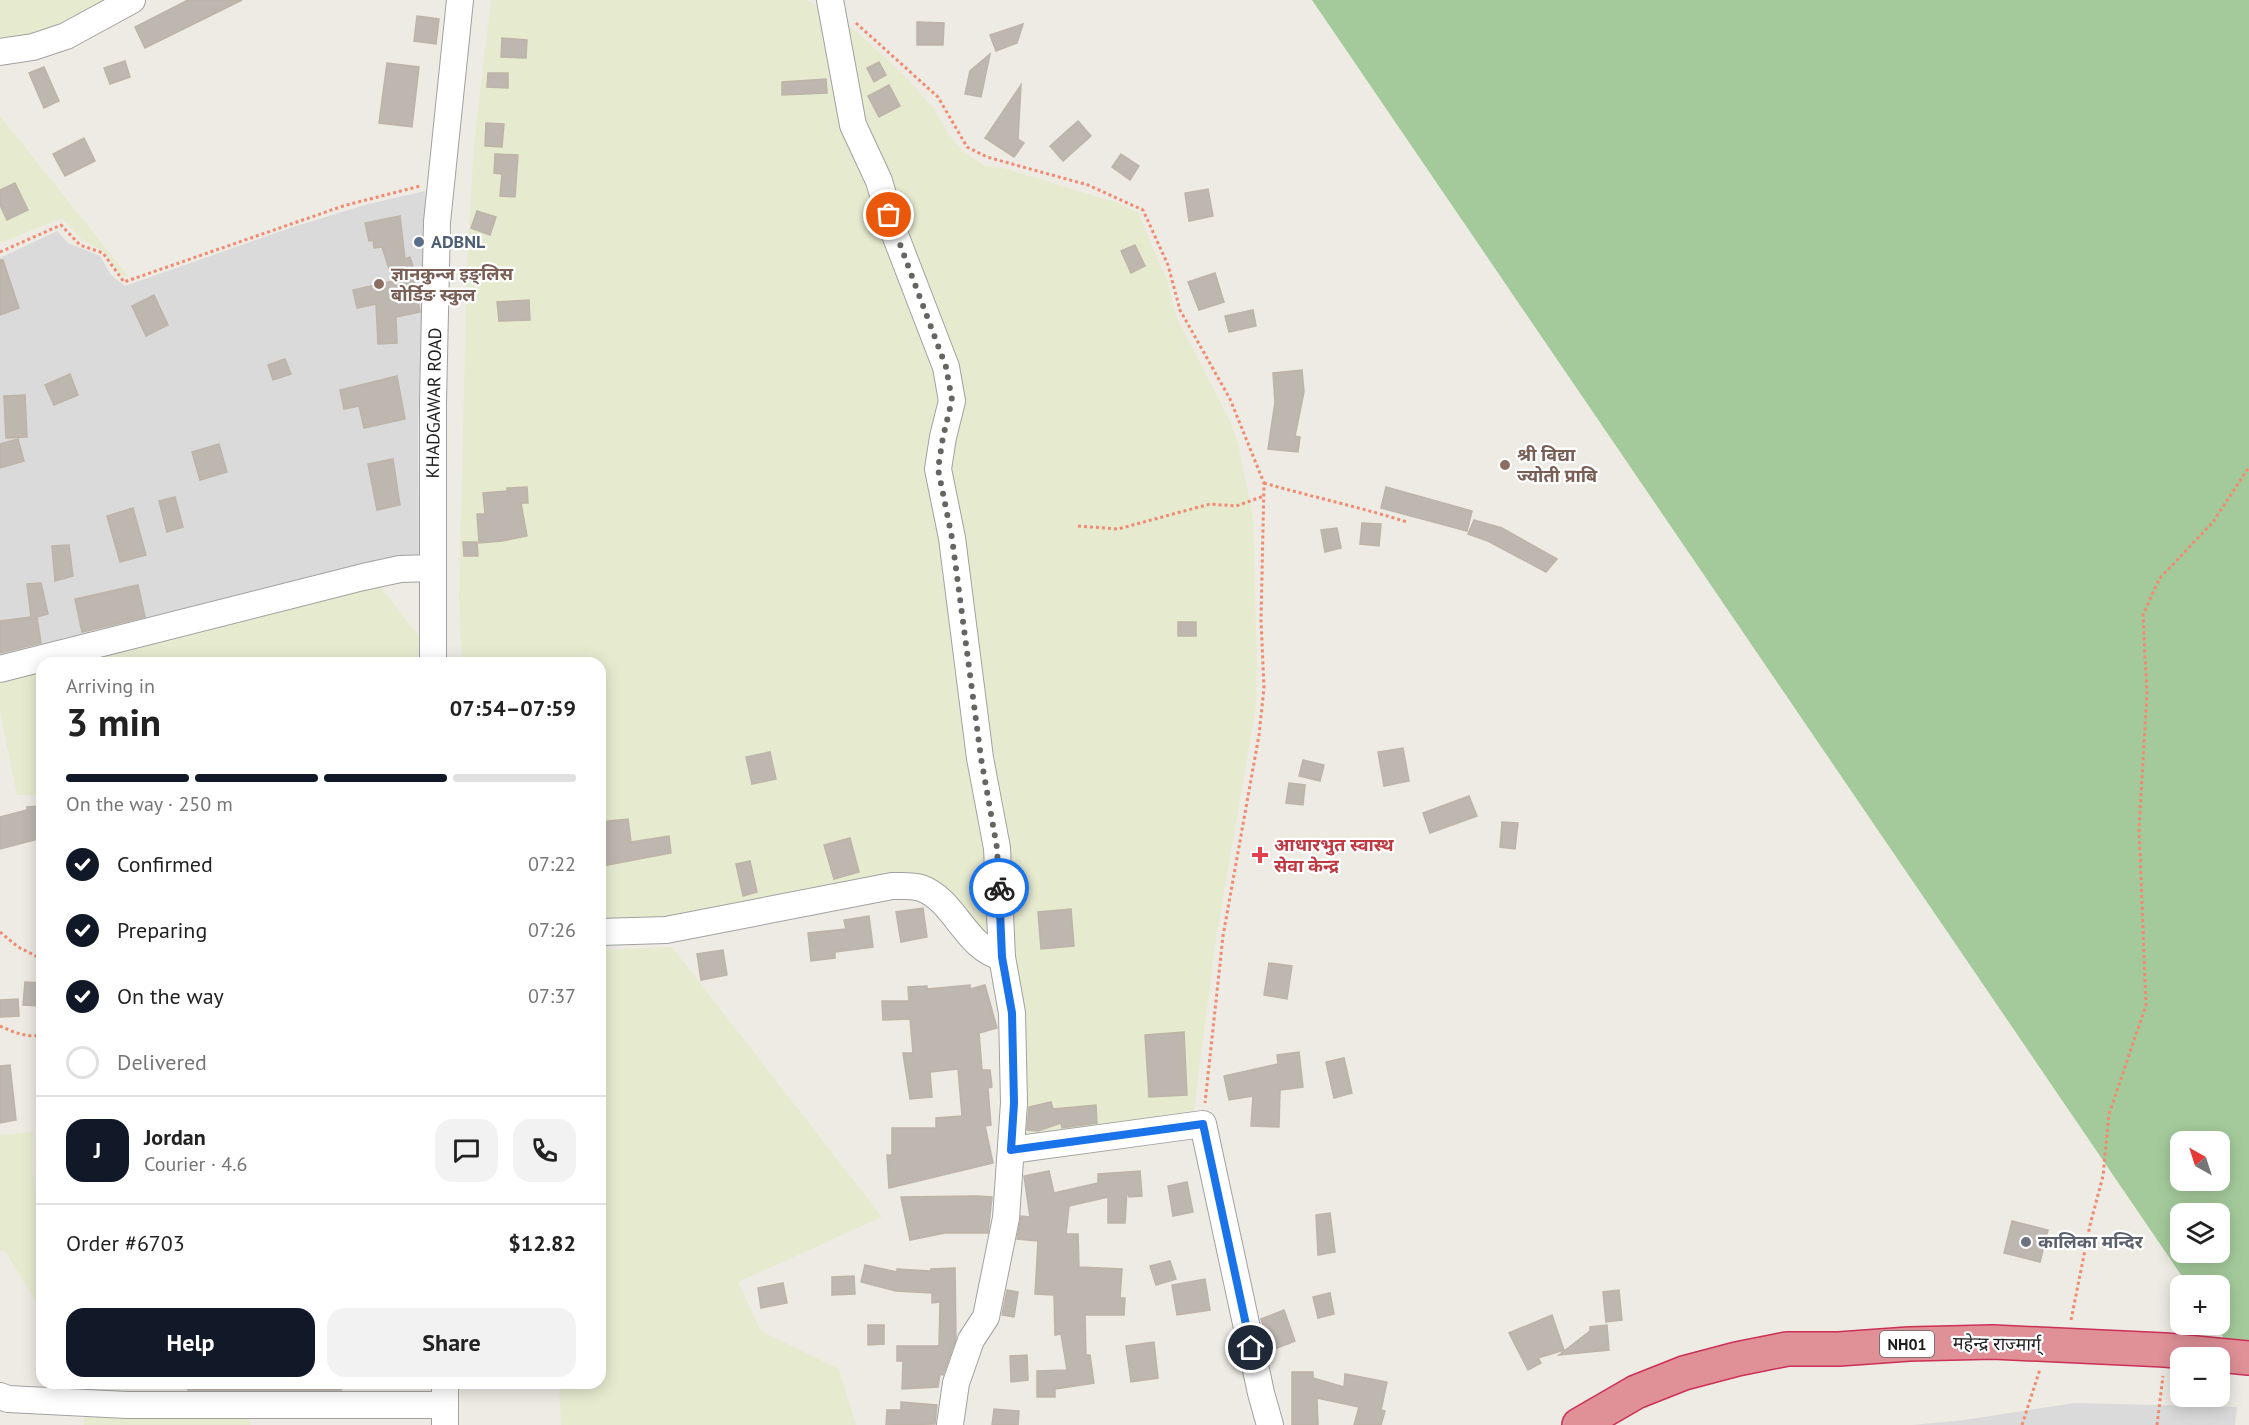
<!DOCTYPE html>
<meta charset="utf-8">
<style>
body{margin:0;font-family:"PT Sans","Noto Sans Devanagari",sans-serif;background:#f2f2f2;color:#222;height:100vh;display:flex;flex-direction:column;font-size:22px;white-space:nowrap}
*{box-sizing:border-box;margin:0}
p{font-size:20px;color:#767676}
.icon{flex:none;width:33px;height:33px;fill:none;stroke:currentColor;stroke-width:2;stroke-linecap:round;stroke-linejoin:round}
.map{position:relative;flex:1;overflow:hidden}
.drawer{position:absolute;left:36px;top:657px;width:570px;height:732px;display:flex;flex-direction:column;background:#fff;border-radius:18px;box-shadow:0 3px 15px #0003}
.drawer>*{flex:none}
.needle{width:39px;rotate:321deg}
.fabs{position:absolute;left:2170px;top:1131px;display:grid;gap:12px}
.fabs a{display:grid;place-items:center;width:60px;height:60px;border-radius:12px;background:#fff;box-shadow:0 3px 15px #0003;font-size:30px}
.pin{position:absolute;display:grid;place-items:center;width:51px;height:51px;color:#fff;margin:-26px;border:3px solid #fff;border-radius:50%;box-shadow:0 2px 6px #0007}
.courier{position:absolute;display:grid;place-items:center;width:60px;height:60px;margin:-30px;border:4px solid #1a73e8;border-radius:50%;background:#fff;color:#222;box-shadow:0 2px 8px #0007}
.overview em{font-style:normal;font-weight:800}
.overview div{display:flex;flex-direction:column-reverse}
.overview{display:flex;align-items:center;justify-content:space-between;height:102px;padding:0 30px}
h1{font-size:39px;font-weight:800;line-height:45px}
.bar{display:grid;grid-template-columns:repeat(4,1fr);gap:9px 6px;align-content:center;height:72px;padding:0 30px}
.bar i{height:8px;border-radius:4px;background:#e0e0e0}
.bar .on{background:#111827}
.bar p{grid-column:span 4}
.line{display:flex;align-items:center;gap:15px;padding:0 30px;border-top:2px solid #e0e0e0}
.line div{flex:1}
.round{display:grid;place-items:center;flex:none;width:63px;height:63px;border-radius:18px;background:#f2f2f2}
ol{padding:0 30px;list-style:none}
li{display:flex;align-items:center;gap:18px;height:66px}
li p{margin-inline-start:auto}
li .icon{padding:6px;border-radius:50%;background:#111827;color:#fff;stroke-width:4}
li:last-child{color:#767676}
li i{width:33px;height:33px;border:3px solid #e0e0e0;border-radius:50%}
.action{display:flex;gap:12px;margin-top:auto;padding:12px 30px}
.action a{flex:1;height:69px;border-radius:18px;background:#111827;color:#fff;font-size:24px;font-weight:800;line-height:69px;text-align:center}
.action a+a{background:#f2f2f2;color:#222}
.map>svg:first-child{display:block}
.residential{fill:#dbdada}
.farmland{fill:#e6ebd0}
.forest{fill:#a4ca9b;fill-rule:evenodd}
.building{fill:#bdb7b0;stroke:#beb3a7;stroke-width:1.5}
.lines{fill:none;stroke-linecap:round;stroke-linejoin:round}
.minor-casing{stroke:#a1a1a1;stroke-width:28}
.highway-casing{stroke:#cc3056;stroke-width:36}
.path{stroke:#f08b72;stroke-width:3;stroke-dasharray:3 3;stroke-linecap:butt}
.minor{stroke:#fff;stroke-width:26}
.highway{stroke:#e09097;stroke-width:33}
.done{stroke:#666562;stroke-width:6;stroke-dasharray:0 10.8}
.route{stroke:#1a73e8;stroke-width:8}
.service-dot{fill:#5c6f8a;stroke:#fff;stroke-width:2}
.education-dot{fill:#8d6e63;stroke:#fff;stroke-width:2}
.health-dot{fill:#e0444e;stroke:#fff;stroke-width:2}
.worship-dot{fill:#6b7280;stroke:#fff;stroke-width:2}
.labels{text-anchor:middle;stroke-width:4.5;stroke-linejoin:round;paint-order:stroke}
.shield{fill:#fff;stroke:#616161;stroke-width:1.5}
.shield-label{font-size:16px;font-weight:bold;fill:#1d1d1d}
.service-label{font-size:18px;font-weight:bold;fill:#4e5e75;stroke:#fff;text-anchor:start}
.education-label{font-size:18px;font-weight:bold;fill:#785e54;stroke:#fff;text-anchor:start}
.street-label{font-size:18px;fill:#1d1d1d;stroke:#fff}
.health-label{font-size:18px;font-weight:bold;fill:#be3a42;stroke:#fff;text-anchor:start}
.worship-label{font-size:18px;font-weight:bold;fill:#5b616d;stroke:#fff;text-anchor:start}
</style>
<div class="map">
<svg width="2249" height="1425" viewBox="0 0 2249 1425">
<rect width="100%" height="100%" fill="#edebe3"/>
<g class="residential">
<polygon points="425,191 426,271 418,422 419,557 0,665 0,258 57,231 68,243 100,256 111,275 125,286 290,228 368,204"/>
<polygon points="2075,1403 2237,1407 2235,1425 1912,1425 1964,1420"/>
</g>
<g class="farmland">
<polygon points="0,0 117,0 84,19 0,46"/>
<polygon points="491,0 806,0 819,7 856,148 941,375 985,828 994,944 930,882 696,915 600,924 600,663 462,663 459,599 467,262 474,142"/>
<polygon points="849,25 903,74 933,108 949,135 963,151 983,165 1007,169 1118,203 1138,213 1167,280 1176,316 1231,423 1238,443 1253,517 1257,665 1256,707 1216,939 1194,1110 1186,1119 1024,1142 1010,863 964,558 944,461 957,414 867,136 845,41"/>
<polygon points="0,116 128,276 123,277 104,252 81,239 62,218 0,243"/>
<polygon points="375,580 421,639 422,663 42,663"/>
<polygon points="42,663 42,795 17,795 0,711 0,673"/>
<polygon points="672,947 882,1217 738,1282 761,1331 839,1369 856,1425 561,1425 559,1383 600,1383 600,950"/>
<polygon points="33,1132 32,1171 42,1223 42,1311 5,1251 0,1251 0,1135"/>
<polygon points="247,1413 251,1425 83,1425 86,1415"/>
</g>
<path class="forest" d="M1312,0h937v1375l-34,-50 5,-1v-38l-32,-1zM2181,1142h39v38h-39zM2181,1214h39v38h-39z"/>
<g class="building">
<polygon points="188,0 242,0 145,48 135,27"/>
<polygon points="417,16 439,19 436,44 414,41"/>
<polygon points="917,22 944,23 943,45 917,45"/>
<polygon points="1023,24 1017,43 996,51 990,35"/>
<polygon points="502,38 527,40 526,58 501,57"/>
<polygon points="990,54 981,97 965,94 970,71"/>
<polygon points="125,61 130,77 110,84 104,68"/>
<polygon points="879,62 886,75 874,82 867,68"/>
<polygon points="387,63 419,67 412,127 379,123"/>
<polygon points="44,67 59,101 44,108 29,73"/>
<polygon points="488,73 508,73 508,88 487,87"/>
<polygon points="826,79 827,93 782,95 782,82"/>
<polygon points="889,85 900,106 879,117 868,96"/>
<polygon points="1021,85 1018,139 1024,143 1014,157 985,138"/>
<polygon points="1078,121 1091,136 1063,161 1050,146"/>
<polygon points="486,123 504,124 502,147 485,146"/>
<polygon points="84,138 95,161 65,176 53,154"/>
<polygon points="495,154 518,155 515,197 500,196 502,174 494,173"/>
<polygon points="1121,154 1139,166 1130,180 1112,167"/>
<polygon points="15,183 28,210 7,220 0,205 0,190"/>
<polygon points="1208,189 1213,216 1189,221 1185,193"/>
<polygon points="477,211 496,217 490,235 471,228"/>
<polygon points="400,216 405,259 410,257 414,270 412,271 420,312 396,317 397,343 378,344 376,304 357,308 353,290 393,281 382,247 374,248 373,240 369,241 365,223"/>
<polygon points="1135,245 1145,266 1131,273 1121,251"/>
<polygon points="0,260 3,260 19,308 0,315"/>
<polygon points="1215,273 1224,302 1199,310 1188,282"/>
<polygon points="154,295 168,325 146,336 132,306"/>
<polygon points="529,300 530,320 499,321 497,302"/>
<polygon points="1253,310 1256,326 1229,332 1225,316"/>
<polygon points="285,359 291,374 273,380 268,365"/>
<polygon points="1302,370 1304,392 1295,436 1300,437 1298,452 1268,449 1275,402 1273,373"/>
<polygon points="70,374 78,395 54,405 45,385"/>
<polygon points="397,376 405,419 364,428 359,406 344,409 340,390"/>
<polygon points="25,395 27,437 6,438 4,396"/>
<polygon points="18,439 24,461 0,468 0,444"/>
<polygon points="219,444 227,472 200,480 192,452"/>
<polygon points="393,459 400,505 377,510 368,464"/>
<polygon points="527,487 528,503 521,503 527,536 502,541 479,543 477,514 485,514 483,493 507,491 507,488"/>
<polygon points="1386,487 1472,511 1467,531 1381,508"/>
<polygon points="175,497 183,527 167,532 159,501"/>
<polygon points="133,508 146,555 120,562 107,516"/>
<polygon points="1474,520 1502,528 1557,559 1546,572 1488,541 1468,534"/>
<polygon points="1362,523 1381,524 1379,546 1360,544"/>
<polygon points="1337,528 1341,548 1325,552 1321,530"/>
<polygon points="463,542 477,542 478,556 464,556"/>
<polygon points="69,545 73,576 55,581 52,546"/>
<polygon points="41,583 48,614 37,617 41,643 0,653 0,621 31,617 27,584"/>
<polygon points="138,585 145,617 82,632 75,599"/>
<rect x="1178" y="622" width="18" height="14"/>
<polygon points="1403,748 1409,781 1384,786 1378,752"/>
<polygon points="770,752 776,779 752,784 746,757"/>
<polygon points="1303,760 1324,765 1320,781 1299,776"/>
<polygon points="1289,783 1305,785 1303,805 1286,803"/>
<polygon points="1469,796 1477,816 1430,833 1423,813"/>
<polygon points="42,806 42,838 0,849 0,817 27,810 27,807"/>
<polygon points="628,819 631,842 669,836 671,853 603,866 600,853 600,822"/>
<polygon points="1502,822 1518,823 1515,849 1500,847"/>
<polygon points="850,838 859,872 834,879 824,845"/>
<polygon points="750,861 757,892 743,896 736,864"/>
<polygon points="923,908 927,937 901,942 896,912"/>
<polygon points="1071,909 1074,946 1041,949 1038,912"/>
<polygon points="869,916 873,947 835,952 835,958 811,961 808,933 846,929 844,920"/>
<polygon points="723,950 727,975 701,980 697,954"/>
<polygon points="1269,963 1292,966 1287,999 1264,995"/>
<polygon points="25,982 42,983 42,1006 23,1005"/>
<polygon points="970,985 970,989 985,985 997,1028 979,1033 982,1070 990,1070 992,1087 988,1088 991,1125 985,1126 993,1163 889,1188 887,1155 892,1155 892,1128 936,1128 936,1118 962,1116 958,1069 930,1072 932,1097 910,1099 903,1053 913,1053 910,1019 883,1020 882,1001 909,1001 908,987 927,986 927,989"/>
<polygon points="18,999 19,1016 0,1017 0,1000"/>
<polygon points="1184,1032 1187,1095 1149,1097 1145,1035"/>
<polygon points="1299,1052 1303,1087 1280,1090 1279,1127 1251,1126 1253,1096 1229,1100 1224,1076 1278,1064 1277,1055"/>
<polygon points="1344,1058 1352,1093 1334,1098 1326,1062"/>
<polygon points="10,1065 16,1120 0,1123 0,1066"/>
<polygon points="1051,1102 1053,1109 1096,1105 1097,1123 1062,1128 1061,1123 1038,1131 1027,1130 1029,1107"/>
<polygon points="1049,1171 1054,1193 1098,1183 1098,1174 1140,1171 1142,1196 1129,1197 1127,1190 1125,1223 1108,1223 1108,1197 1069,1206 1066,1234 1078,1234 1079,1267 1122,1269 1120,1298 1125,1298 1124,1315 1085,1315 1086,1355 1090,1355 1094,1383 1055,1389 1055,1397 1037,1397 1037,1371 1067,1370 1061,1334 1055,1335 1054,1295 1035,1294 1038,1241 1017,1239 1021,1216 1030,1217 1024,1176"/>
<polygon points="1187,1182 1193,1212 1173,1216 1168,1186"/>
<polygon points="977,1196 992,1197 988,1233 945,1233 910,1240 901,1197"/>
<polygon points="1330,1213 1335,1252 1318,1255 1316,1215"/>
<polygon points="2012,1221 2048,1230 2040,1262 2004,1253"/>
<polygon points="1170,1261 1176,1279 1156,1285 1150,1266"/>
<polygon points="865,1265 897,1272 897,1269 931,1271 931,1269 955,1268 956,1339 943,1375 940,1374 938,1387 902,1389 903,1361 897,1361 897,1346 939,1346 940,1302 932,1303 932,1293 896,1291 861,1282"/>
<polygon points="854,1276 855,1294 832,1295 832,1277"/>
<polygon points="1205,1279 1210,1310 1177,1315 1172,1285"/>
<polygon points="783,1283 787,1303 761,1308 758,1288"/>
<polygon points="1007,1290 1018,1292 1014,1317 1002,1315"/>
<polygon points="1619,1290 1622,1320 1606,1322 1603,1292"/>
<polygon points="1330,1293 1334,1314 1318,1318 1313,1297"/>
<polygon points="1284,1310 1295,1341 1272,1350 1261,1319"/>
<polygon points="1552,1315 1564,1350 1538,1358 1541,1363 1528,1370 1509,1333"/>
<polygon points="868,1325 884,1325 884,1344 868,1345"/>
<polygon points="1607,1325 1609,1350 1559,1355 1590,1331 1590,1327"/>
<polygon points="1154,1342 1158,1378 1131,1382 1126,1346"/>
<polygon points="1027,1355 1028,1380 1011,1382 1010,1356"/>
<polygon points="1292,1372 1313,1372 1313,1378 1344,1387 1345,1374 1387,1382 1381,1410 1385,1411 1381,1425 1354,1425 1359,1407 1317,1398 1318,1425 1292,1425"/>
<polygon points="189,1383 341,1383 341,1390 188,1390"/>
<polygon points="901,1402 937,1405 935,1424 886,1425 887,1410 901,1410"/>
<polygon points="994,1409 1019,1411 1018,1425 992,1425"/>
</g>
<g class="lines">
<defs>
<g id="minor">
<polyline points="830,0 853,125 879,181 894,232 946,367 952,401 943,437 938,469 952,538 980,758 997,848 1002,957 1012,1013 1014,1103 1006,1218 986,1317 971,1340 956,1383 950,1425"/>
<polyline points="0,52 33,47 66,36 132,0"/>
<polyline points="433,663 433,402 437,222 460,0"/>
<polyline points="0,669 363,577 400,569 433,568"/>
<path d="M600,932l66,-2 226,-44c9,0 20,-1 29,2 34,12 45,61 81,69"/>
<polyline points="1011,1150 1203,1124 1261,1393 1270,1425"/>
<polyline points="445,1383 445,1425"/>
<polyline points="0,1396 8,1399 127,1405 445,1405"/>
</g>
<polyline id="highway" points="1579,1425 1636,1392 1684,1373 1737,1359 1787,1349 1839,1349 1909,1344 1993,1342 2165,1350 2249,1358"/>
</defs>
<use href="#minor" class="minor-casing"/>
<use href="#highway" class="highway-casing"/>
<g class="path">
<polyline points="856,23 938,97 967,147 987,157 1088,185 1143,210 1168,265 1180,310 1230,399 1264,483 1261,620 1264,688 1259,735 1223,936 1205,1103"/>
<polyline points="0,252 61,225 80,245 103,253 124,282 343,206 420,186"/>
<path d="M1264,483c48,14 96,24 143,39"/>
<polyline points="1078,526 1118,529 1210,504 1236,506 1264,496"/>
<polyline points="0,932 18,947 42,959"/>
<path d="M0,1026c13,6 27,12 42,9"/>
<polyline points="2071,1320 2090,1225 2103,1176 2109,1114 2146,1005 2139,828 2147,694 2143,615 2159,579 2213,522 2249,467"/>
<polyline points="2022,1425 2040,1369"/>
<polyline points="2157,1425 2163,1376"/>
</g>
<use href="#minor" class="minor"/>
<use href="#highway" class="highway"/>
</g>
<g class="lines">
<polyline class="done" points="889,215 946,367 952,400 943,437 938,469 952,538 981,758 997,848 999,888"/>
<polyline class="route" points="999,888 1002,957 1012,1013 1014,1103 1011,1150 1203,1124 1251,1348"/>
</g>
<circle class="service-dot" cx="419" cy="242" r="6"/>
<g class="education-dot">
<circle cx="379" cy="284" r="6"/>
<circle cx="1505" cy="465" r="6"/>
</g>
<path class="health-dot" d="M1257 846h6v6h6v6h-6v6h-6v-6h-6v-6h6z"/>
<circle class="worship-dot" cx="2026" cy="1242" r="6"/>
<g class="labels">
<rect class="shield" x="1880" y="1331" width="54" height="26" rx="4.5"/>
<g class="shield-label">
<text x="1907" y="1350">NH01</text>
</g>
<g class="service-label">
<text x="431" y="248">ADBNL</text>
</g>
<g class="education-label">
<text x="391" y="280">ज्ञानकुन्ज इङ्लिस<tspan x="391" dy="21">बोर्डिङ स्कुल</tspan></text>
<text x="1517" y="461">श्री विद्या<tspan x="1517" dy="21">ज्योती प्राबि</tspan></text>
</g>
<g class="street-label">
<text transform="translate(434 403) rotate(-89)" y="6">KHADGAWAR ROAD</text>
<text transform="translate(1997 1344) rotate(1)" y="6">महेन्द्र राज्मार्ग्</text>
</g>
<g class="health-label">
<text x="1274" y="851">आधारभुत स्वास्थ<tspan x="1274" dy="21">सेवा केन्द्र</tspan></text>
</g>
<g class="worship-label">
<text x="2038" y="1248">कालिका मन्दिर</text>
</g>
</g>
</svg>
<div class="fabs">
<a><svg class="needle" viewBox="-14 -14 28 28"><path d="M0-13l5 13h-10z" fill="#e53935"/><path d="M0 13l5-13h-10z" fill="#767676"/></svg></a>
<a><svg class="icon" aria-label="layers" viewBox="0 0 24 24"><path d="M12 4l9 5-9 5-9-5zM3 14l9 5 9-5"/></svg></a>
<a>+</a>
<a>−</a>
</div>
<div class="pin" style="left:889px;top:215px;background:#ea580c"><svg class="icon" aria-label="bag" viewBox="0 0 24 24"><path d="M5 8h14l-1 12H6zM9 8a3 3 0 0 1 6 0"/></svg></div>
<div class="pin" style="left:1251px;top:1348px;background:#1f2937"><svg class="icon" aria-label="home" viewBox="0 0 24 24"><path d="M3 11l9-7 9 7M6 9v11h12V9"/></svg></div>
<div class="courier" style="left:999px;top:888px"><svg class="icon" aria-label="bike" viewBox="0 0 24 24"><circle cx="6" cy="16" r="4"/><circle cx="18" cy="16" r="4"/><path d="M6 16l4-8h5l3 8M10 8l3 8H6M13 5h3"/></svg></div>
<section class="drawer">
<div class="overview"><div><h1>3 min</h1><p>Arriving in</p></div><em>07:54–07:59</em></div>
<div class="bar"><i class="on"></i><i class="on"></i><i class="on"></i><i></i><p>On the way · 250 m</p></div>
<ol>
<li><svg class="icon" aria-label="check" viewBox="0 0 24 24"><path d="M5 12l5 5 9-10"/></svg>Confirmed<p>07:22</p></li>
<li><svg class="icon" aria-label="check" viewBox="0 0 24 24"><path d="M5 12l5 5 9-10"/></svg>Preparing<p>07:26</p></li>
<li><svg class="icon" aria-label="check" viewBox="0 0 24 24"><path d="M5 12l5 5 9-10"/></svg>On the way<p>07:37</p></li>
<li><i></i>Delivered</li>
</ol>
<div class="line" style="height:108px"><b class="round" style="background:#111827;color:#fff">J</b><div><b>Jordan</b><p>Courier · 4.6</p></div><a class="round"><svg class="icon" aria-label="chat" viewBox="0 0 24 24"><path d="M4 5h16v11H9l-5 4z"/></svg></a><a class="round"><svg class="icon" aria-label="phone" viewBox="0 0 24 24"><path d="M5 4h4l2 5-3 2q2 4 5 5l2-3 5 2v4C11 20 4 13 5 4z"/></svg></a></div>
<div class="line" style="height:78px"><div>Order #6703</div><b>$12.82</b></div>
<div class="action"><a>Help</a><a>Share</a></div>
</section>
</div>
